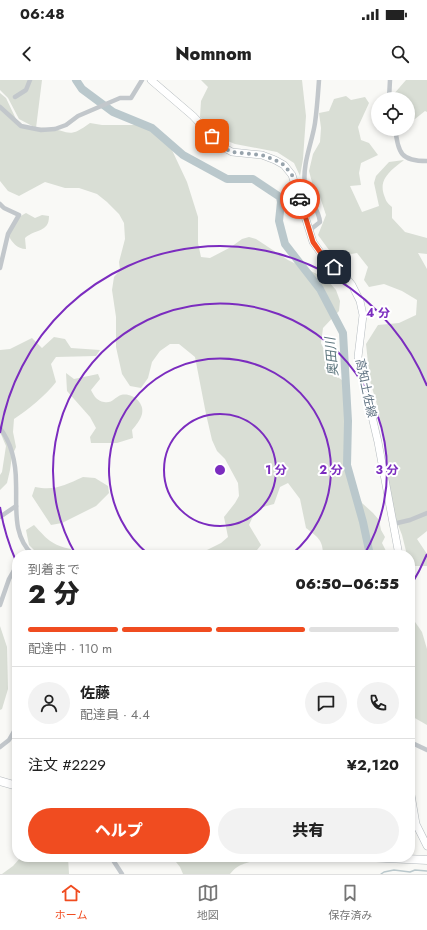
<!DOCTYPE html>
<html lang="ja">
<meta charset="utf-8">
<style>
body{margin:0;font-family:Jost,"Noto Sans JP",sans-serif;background:#f2f2f2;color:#222;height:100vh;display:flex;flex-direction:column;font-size:15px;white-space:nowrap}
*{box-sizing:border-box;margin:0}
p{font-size:13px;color:#767676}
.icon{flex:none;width:22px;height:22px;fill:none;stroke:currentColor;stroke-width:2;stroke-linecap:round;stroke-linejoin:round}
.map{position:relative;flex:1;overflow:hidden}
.drawer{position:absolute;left:12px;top:470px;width:403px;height:312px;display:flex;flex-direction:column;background:#fff;border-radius:16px;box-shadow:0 2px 6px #0003}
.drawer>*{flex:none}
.buttons{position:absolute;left:371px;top:12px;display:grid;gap:8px}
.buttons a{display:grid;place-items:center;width:44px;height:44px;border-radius:50%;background:#fff;box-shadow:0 2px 6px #0003;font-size:20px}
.pin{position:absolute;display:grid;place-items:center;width:34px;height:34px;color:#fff;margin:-17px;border-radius:8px;box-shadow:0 2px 6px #0006}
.courier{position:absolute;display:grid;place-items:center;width:40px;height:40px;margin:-20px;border:3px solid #f04c20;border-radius:50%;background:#fff;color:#222;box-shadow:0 1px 5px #0007}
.head em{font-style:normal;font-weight:800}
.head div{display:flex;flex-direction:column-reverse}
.head{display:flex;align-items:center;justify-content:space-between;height:68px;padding:0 16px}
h1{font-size:26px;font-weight:800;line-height:30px}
.bar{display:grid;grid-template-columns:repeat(4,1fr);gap:6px 4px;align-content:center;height:48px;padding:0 16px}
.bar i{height:5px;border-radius:3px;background:#e0e0e0}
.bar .selected{background:#f04c20}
.bar p{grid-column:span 4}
.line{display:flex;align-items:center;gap:10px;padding:0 16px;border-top:1px solid #e0e0e0}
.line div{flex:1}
.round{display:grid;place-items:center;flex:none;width:42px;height:42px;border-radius:21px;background:#f2f2f2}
.button{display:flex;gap:8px;margin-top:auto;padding:8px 16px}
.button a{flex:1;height:46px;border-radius:24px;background:#f04c20;color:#fff;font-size:16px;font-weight:800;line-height:46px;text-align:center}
.button a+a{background:#f2f2f2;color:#222}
.status{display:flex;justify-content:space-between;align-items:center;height:28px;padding:0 20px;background:#fff;direction:ltr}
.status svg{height:11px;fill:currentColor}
header{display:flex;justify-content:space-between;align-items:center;height:52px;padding:0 16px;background:#fff;font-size:18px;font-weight:800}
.tab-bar{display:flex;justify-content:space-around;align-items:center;height:56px;border-top:1px solid #e0e0e0;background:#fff;font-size:11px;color:#767676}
.tab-bar a{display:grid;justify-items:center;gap:2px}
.tab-bar .selected{color:#f04c20}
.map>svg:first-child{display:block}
.green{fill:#d9ded5}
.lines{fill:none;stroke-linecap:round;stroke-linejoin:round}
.stream{stroke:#bac8cc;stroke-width:1.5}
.river{stroke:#bac8cc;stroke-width:8}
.primary-casing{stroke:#b5bbbf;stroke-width:8}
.highway-casing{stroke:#b5babe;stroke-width:9}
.street{stroke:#c2c7cb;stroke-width:4.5}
.primary{stroke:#fff;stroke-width:7}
.highway{stroke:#fff;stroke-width:8}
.done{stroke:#97a3ac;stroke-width:4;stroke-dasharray:0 7.2}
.route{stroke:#f04c20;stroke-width:5}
.ring{fill:none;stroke:#7b2cbf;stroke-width:2}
.labels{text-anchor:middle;stroke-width:4;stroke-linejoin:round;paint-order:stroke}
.street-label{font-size:12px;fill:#627584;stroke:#fff}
.water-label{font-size:13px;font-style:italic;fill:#5d767e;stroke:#fff}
.centre{fill:#7b2cbf;stroke:#fff;stroke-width:2}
.ring-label{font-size:12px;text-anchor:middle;font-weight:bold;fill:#7b2cbf;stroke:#fff;stroke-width:4;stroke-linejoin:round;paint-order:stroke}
</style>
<div class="status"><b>06:48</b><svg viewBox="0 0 49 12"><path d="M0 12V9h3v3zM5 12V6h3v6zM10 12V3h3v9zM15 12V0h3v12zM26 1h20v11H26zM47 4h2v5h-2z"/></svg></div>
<header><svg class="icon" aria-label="back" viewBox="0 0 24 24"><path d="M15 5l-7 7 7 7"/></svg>Nomnom<svg class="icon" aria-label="search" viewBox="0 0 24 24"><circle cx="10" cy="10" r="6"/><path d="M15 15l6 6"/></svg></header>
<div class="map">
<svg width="427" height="794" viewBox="0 0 427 794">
<rect width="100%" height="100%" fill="#f9f9f6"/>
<g class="green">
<polygon points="0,0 42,0 36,48 19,39 8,18 0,10"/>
<polygon points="201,0 302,0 306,36 303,79 300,96 294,83 277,72 235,64 218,57 200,37 201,21 208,7"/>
<polygon points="406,0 427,0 427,32 425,31 415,39 408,41 408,19 394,19 393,15"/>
<path d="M0,13l6,5 10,21 8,9c7,0 15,-1 22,0 24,2 21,12 44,-5l12,2h43l19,13 7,10 16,34 11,35v26l3,14 9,1 21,-11 11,-8 7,-2 7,2 32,21 31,15 10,7 7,8 4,11 -1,10 -16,17 -2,15 12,27 6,8 9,6v44l-3,27 4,21 13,27 11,10 6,7 2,10 4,7 -3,6 6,12h-65c0,-16 -6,-18 -17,-27l-6,-29 -12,-16 -8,4 -6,17c-16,4 -18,5 -25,21l12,20 -8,10h-56l24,-12 7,-6 -4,-20 11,-14 4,-7 -1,-13 -13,-24 -8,-8 -5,-11 -6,-26 -11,-57 -16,-13h-9l-10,7 -8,11 -4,16 -7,10 -11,-2 -8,-12 -6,-27v-30l-4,-27 2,-13 6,-7 -1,-8 6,-23 -1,-16 -5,-9 -12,-12 -10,-8 -18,-6h-14l-20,-6 -26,14 -11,-5 -8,-10z"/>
<path d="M346,16l5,4 14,-3 4,6 -11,24 3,13 8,3 9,12 -17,8 -2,10 2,12 -11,1 12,26 17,-6 -5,-23 2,-7 13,-14 15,-2c-11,9 -26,18 -20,35 2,6 3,8 8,12v11l13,14 22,6v16l-9,-1 9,16v262l-10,8 10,15v12h-17v-11h-3l-5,-20 -12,-31 -2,-41 -10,-55 -8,-27 -4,-37 12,-19 21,-2 17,-8 1,-15 -15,-9 -18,-7 -15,3 -5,-7 4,-13 -11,-14 -18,3 -10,-6 -11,-15 8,-20 -6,-18 -7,-11 -4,-15 4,-17 7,-12 1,-14 -2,-15 10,-2 5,-12z"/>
<path d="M26,133l9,5 7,-3 7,1c0,17 -13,12 -24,22l1,11c-9,0 -14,-7 -18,-14l11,-18z"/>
<path d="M54,257l11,2 6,9 29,2 -4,6 -40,1 -5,7 5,18c-10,13 -28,28 -42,37l-1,13 3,15 -4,9 -2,14 -3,13 -7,7v-15l2,-3 4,-26 -6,-14v-82l10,-1 22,-11 10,10z"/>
<path d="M66,293l8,6 24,-5 2,5 -9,11c3,6 6,11 13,12 8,2 11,-5 17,-7 11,-3 24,8 21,19 -2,7 -6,11 -10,16l1,8 -16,5h-26l-1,-6 6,-9 -6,-11 -23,-26z"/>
<path d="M83,397l12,1 13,8 1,7 -13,13 -34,17 -11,2 -19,-29 3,-9c20,4 30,-2 48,-10z"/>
<path d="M34,445c13,14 17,20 37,24l3,6h-35l-10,-10 -3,-15z"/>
<polygon points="410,538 413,539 422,552 427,569 427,645 413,637 410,617"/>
<polygon points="0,546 7,567 8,609 2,629 0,630"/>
<polygon points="21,777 68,777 69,794 2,794 13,786"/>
<path d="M172,777h89c-13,8 -21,4 -31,17h-47l-3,-7z"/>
</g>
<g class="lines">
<polyline class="stream" points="381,794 384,792 394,790 410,792 415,790 427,791"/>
<polyline class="river" points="76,0 82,9 113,32 152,48 183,75 227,99 253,99 280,117 281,122 279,141 285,164 320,209 343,253 348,341 347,385 363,442 370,475"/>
<defs>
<g id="primary">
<polyline points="151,0 193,36 221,66 232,72 262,75 275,80 284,85 292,95 313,162 325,179 344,195 352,205 360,221 363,235 358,277 378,362 399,475"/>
<polyline points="410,709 416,744 427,766"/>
</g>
<g id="highway">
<polyline points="0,701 17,706"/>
<polyline points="366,777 427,780"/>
</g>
</defs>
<use href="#primary" class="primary-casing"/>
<use href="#highway" class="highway-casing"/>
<g class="street">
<polyline points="15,17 26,10 30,0"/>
<polyline points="389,19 390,0"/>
<polyline points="0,27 21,46 41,50 55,49 66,45 78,36 120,18 131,18 142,0"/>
<path d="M395,49c4,24 5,32 32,32"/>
<polyline points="0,124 4,128 19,135 8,154 0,188"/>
<path d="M310,150l10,-8c-1,-14 -13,-24 -15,-37 -3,-21 7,-42 10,-62 2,-14 3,-29 4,-43"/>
<path d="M0,348c12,16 16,36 16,55 1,25 -4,53 17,72"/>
<polyline points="0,437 16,426"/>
<polyline points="393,444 410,440 427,433"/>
<polyline points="0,525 9,499 17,485"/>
<polyline points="410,662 427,670"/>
<polyline points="0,667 9,660 17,646"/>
<polyline points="111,777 122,794"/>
</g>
<use href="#primary" class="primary"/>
<use href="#highway" class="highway"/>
</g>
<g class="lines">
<polyline class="done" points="212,56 220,66 232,72 262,75 275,80 284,85 292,95 300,119"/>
<polyline class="route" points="300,119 313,162 325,179 334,187"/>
</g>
<g class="ring">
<circle cx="220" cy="390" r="56"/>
<path d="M148 474A111 111 0 1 1 292 474"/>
<path d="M76 475A167 167 0 1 1 364 475"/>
<path d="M427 474A223 223 0 0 1 410 507M16 481A223 223 0 0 1 0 427M0 353A223 223 0 0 1 427 306"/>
</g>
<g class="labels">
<g class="street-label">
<text transform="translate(366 308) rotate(78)" y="4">高知土佐線</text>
</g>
<g class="water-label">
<text transform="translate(331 277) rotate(-95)" y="5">奥田川</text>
</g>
</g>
<circle cx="220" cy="390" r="6" class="centre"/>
<g class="ring-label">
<text x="378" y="237">4 分</text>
<text x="276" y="394">1 分</text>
<text x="331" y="394">2 分</text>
<text x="387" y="394">3 分</text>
</g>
</svg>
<div class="buttons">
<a><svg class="icon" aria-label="locate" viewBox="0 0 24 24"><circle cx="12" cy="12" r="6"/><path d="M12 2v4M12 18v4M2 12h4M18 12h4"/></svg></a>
</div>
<div class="pin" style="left:212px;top:56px;background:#ea580c"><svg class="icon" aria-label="bag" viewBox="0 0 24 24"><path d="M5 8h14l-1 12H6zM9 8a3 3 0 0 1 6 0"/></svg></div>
<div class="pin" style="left:334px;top:187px;background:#1f2937"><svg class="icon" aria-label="home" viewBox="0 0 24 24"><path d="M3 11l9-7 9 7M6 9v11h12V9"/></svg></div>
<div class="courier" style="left:300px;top:119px"><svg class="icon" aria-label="car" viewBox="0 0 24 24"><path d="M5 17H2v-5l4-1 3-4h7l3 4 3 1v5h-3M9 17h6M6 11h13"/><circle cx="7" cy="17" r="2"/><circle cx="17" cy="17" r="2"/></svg></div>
<section class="drawer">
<div class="head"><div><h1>2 分</h1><p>到着まで</p></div><em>06:50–06:55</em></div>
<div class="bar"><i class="selected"></i><i class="selected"></i><i class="selected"></i><i></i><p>配達中 · 110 m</p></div>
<div class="line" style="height:72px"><a class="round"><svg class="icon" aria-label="person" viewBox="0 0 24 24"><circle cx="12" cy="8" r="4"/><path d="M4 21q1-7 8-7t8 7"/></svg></a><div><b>佐藤</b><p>配達員 · 4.4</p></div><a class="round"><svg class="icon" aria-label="chat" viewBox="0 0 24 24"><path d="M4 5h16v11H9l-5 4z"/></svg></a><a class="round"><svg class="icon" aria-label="phone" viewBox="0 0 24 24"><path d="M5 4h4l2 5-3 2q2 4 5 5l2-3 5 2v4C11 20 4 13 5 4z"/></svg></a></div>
<div class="line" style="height:52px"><div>注文 #2229</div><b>¥2,120</b></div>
<div class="button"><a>ヘルプ</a><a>共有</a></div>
</section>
</div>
<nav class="tab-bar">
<a class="selected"><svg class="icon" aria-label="home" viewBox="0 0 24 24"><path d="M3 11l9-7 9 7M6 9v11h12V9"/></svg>ホーム</a>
<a><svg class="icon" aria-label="map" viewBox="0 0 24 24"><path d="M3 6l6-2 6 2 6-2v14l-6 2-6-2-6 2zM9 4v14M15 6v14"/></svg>地図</a>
<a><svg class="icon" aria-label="saved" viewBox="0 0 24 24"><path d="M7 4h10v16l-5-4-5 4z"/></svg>保存済み</a>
</nav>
